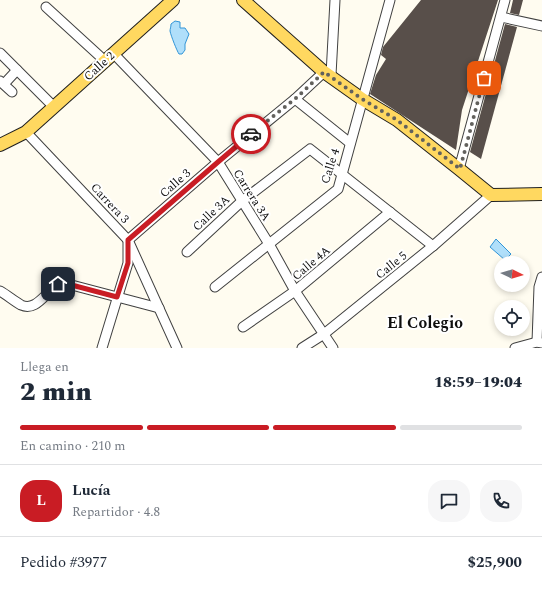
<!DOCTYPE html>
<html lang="es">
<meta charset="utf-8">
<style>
body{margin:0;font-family:Spectral,serif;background:#f6f6f7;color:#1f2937;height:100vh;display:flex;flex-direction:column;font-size:15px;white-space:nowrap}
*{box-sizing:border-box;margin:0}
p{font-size:13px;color:#747a83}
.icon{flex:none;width:22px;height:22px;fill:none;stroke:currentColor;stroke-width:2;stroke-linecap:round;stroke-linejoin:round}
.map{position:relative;height:348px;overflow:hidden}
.panel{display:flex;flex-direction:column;background:#fff;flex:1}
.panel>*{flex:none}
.needle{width:26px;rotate:95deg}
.buttons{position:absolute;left:494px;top:256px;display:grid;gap:8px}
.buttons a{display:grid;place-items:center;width:36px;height:36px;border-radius:50%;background:#fff;box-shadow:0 2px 6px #0003;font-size:20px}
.pin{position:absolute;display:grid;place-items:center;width:34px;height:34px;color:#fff;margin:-17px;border-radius:8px;box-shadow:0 2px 6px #0006}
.courier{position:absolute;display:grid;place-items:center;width:40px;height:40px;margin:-20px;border:3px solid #c91c24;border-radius:50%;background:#fff;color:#222;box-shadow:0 1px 5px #0007}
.summary em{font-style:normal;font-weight:800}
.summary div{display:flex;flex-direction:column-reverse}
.summary{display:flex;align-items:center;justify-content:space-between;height:68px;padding:0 20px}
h1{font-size:26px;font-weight:800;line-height:30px}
.bar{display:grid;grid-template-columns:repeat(4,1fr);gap:6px 4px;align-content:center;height:48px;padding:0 20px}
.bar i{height:5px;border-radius:3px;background:#e0e1e3}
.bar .on{background:#c91c24}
.bar p{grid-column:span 4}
.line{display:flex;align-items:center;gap:10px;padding:0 20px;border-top:1px solid #e0e1e3}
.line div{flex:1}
.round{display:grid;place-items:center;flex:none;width:42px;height:42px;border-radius:16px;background:#f6f6f7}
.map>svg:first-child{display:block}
.water{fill:#b0dffa;stroke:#3295d7}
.building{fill:#584f4a}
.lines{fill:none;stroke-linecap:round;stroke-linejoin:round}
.minor-casing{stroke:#414141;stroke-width:11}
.major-casing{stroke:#1f1f1f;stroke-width:14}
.minor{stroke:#fff;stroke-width:9}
.major{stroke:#ffd860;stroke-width:12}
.done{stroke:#62615d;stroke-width:4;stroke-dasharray:0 7.2}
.route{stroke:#c91c24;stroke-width:5}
.labels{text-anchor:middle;stroke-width:4;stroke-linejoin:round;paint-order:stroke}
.street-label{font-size:12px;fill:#0e0e0e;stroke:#fff}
.district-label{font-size:16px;font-weight:bold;fill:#0e0e0e;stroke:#fff}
</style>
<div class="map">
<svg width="542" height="348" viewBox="0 0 542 348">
<rect width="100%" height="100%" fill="#fffcf0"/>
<g class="water">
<path d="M175,21l5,1v6h5l4,6 -4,10v6l-3,4h-3c-2,-3 -8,-18 -9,-23 0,-2 1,-4 1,-7z"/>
<polygon points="496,239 511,254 505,260 490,247"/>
</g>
<g class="building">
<polygon points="421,0 498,0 462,110 456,150 370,94 376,75 386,59 381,55 383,47"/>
<polygon points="513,0 523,0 519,15 510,13"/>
<polygon points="505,24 517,27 481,159 470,152"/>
</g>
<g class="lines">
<defs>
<g id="minor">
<polyline points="46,7 105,61"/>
<polyline points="501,17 542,26"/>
<polyline points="0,53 54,107"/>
<polyline points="113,53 218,162 269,244 295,291 333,348"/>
<polyline points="331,75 335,0"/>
<polyline points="0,81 12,92"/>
<polyline points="4,84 17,70"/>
<polyline points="295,99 350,143"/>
<polyline points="26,132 128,240 177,348"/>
<polyline points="459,169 505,0"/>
<polyline points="187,252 242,201 310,149 433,246"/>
<polyline points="215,287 338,189 390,0"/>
<path d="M0,291c7,4 14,10 21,14 18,8 27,-20 43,-22l95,25"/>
<polyline points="243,327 295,291 390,212"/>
<polyline points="537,342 539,287 542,277"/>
<polyline points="102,348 128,263 128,240 218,162 295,99 324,72"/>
<polyline points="302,348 324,334 433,246 491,195"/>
<polyline points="515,348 537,342 542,343"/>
</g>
<g id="major">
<polyline points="243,0 324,72 362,99 397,120 459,169 491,195 542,194"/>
<polyline points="0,145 26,132 173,0"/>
</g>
</defs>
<use href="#minor" class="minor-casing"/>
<use href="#major" class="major-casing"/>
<use href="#minor" class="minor"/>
<use href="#major" class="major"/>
</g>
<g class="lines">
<polyline class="done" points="251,134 295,99 324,72 362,99 397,120 460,169 484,78"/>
<polyline class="route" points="58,284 64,283 117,297 128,263 128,240 218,162 251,134"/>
</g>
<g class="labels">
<g class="street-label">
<text transform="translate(99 66) rotate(-42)" y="4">Calle 2</text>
<text transform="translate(330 166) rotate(-72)" y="4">Calle 4</text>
<text transform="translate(175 183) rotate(-41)" y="4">Calle 3</text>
<text transform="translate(252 195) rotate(58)" y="4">Carrera 3A</text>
<text transform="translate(110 203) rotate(47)" y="4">Carrera 3</text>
<text transform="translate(211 213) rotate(-43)" y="4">Calle 3A</text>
<text transform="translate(311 263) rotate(-40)" y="4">Calle 4A</text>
<text transform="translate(391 265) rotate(-39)" y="4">Calle 5</text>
</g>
<g class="district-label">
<text x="425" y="328">El Colegio</text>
</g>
</g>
</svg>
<div class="buttons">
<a><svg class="needle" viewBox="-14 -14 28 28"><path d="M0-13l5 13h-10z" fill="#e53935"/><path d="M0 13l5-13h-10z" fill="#747a83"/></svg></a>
<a><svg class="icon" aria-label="locate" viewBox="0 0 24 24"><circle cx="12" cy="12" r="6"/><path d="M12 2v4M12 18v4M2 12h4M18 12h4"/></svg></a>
</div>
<div class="pin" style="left:484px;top:78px;background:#ea580c"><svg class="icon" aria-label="bag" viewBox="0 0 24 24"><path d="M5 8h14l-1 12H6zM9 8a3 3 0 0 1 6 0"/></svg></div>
<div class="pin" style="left:58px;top:284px;background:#1f2937"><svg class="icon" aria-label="home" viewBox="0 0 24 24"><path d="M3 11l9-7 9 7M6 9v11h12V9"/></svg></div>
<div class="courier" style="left:251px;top:134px"><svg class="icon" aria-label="car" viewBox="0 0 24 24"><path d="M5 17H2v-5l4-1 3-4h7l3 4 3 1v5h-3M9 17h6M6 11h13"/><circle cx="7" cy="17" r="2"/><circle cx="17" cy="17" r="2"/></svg></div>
</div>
<section class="panel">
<div class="summary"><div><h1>2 min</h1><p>Llega en</p></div><em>18:59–19:04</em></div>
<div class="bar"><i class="on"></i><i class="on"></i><i class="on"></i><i></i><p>En camino · 210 m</p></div>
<div class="line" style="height:72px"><b class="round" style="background:#c91c24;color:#fff">L</b><div><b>Lucía</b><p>Repartidor · 4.8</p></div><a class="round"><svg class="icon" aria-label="chat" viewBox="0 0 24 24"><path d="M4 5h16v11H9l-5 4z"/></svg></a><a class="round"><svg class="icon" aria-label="phone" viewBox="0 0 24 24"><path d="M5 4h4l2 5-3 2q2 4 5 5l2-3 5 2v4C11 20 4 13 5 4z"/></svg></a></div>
<div class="line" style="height:52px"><div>Pedido #3977</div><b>$25,900</b></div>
</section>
